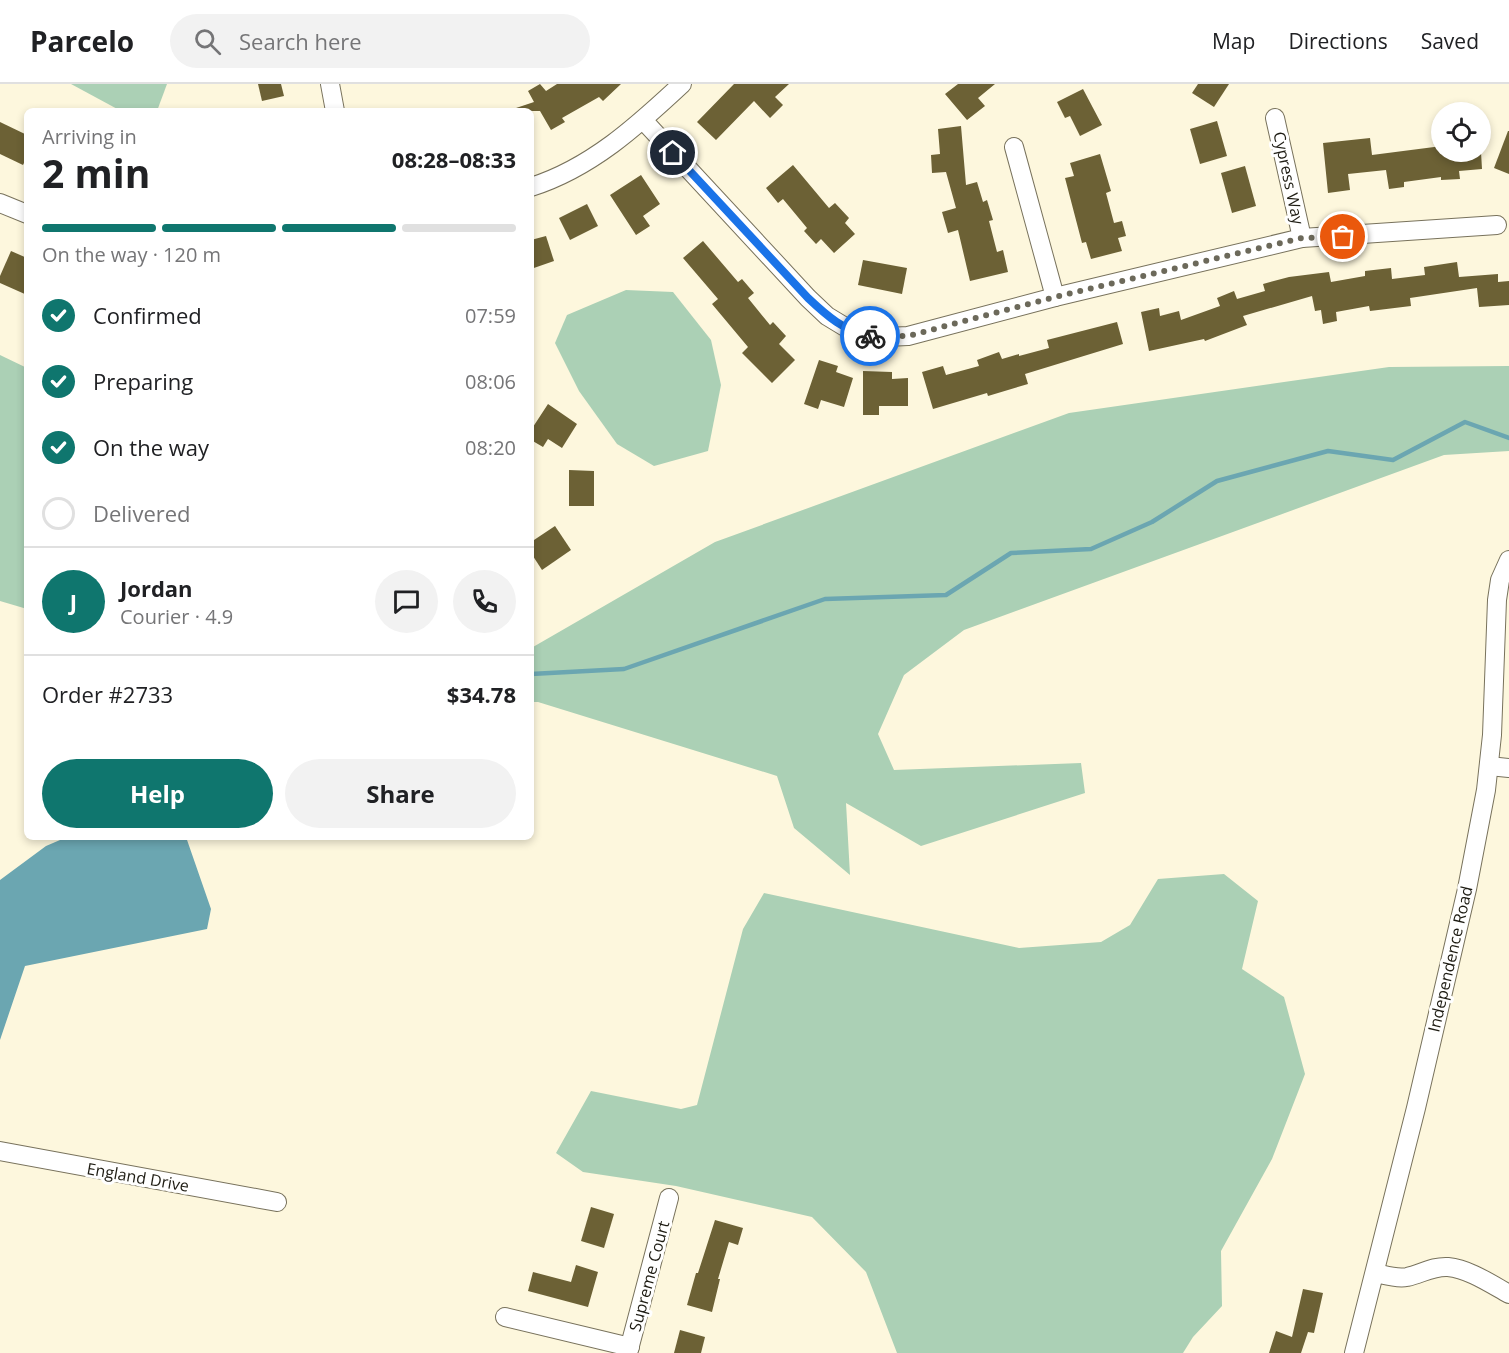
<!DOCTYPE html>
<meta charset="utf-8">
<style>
body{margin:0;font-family:"Open Sans",sans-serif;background:#f2f2f2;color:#202124;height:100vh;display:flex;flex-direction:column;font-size:22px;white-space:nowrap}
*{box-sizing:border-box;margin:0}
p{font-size:20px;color:#757577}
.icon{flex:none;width:33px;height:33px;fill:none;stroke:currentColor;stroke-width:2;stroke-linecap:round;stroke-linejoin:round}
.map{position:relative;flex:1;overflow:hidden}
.details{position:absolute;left:24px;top:24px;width:510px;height:732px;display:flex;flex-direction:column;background:#fff;border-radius:9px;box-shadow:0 3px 9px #0003}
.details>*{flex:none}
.buttons{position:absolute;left:1431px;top:18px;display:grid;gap:12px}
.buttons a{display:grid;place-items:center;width:60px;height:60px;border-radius:50%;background:#fff;box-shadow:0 3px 9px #0003;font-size:30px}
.pin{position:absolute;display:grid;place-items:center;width:51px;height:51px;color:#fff;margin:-26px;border:3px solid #fff;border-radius:50%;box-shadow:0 2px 6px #0007}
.courier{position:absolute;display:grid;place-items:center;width:60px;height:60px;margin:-30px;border:4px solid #1a73e8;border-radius:50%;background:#fff;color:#222;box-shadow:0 2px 8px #0007}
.summary em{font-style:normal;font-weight:700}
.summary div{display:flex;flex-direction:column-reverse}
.summary{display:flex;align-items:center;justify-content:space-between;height:102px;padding:0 18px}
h1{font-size:39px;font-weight:700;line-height:45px}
.bar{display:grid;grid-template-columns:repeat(4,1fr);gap:9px 6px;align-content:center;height:72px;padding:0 18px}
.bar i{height:8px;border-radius:4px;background:#e0e0e0}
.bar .active{background:#0f766e}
.bar p{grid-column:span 4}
.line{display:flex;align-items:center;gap:15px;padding:0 18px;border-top:2px solid #e0e0e0}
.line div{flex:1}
.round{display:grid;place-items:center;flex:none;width:63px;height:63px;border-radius:32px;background:#f2f2f2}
ol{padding:0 18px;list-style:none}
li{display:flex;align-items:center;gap:18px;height:66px}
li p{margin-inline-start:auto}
li .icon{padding:6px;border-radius:50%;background:#0f766e;color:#fff;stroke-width:4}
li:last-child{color:#757577}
li i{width:33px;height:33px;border:3px solid #e0e0e0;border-radius:50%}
.primary-button{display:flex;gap:12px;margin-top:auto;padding:12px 18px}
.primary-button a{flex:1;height:69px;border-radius:36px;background:#0f766e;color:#fff;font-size:24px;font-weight:700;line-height:69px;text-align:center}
.primary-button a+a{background:#f2f2f2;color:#202124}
header{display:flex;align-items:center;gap:36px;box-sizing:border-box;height:84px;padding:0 30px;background:#fff;border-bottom:2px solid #e0e0e0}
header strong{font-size:28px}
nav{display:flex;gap:33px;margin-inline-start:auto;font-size:21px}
.search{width:420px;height:54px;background:#f2f2f2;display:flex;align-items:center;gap:15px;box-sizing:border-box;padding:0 21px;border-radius:33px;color:#757577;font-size:22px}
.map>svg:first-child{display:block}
.green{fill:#abd0b5}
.water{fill:#6ba6b1}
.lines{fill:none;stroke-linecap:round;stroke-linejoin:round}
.stream{stroke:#6ba6b1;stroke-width:4.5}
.building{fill:#6c6135}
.minor-casing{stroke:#78725c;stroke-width:20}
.minor{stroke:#fff;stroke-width:18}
.done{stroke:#6c695a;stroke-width:6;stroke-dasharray:0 10.8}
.route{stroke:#1a73e8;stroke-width:8}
.labels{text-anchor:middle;stroke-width:6;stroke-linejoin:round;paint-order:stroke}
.street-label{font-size:16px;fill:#1e1c13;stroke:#fff}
</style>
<header>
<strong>Parcelo</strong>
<div class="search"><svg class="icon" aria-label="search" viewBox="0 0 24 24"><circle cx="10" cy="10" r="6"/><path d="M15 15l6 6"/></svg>Search here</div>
<nav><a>Map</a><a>Directions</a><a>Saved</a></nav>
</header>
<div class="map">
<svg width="1509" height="1269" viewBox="0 0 1509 1269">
<rect width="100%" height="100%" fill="#fdf7dd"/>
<g class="green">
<polygon points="71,0 167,0 157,27 121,27"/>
<polygon points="626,206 673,208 711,256 721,301 708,367 654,382 617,360 579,307 555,259 567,231"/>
<polygon points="0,271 27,284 27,525 0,517"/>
<polygon points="1509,282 1509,367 1444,371 964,546 904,591 878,650 894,686 1081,679 1085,709 921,762 846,719 850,791 794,744 777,692 538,618 531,618 531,562 533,563 715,458 1069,329 1389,283"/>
<polygon points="1224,790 1258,817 1242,885 1284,913 1305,990 1272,1075 1221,1167 1222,1222 1193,1253 1183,1269 897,1269 866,1188 812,1133 676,1102 583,1088 556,1069 591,1007 681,1025 697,1021 743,845 764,809 1019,864 1101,858 1130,841 1158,795"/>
</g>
<polygon class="water" points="67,753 186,753 211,825 207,845 25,882 0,956 0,796 46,762"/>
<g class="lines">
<polyline class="stream" points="531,590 624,585 825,515 946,511 1011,469 1091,465 1152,438 1217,397 1328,367 1393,376 1465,338 1509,354"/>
</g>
<g class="building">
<polygon points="258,0 281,0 284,12 262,17"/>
<polygon points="540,0 546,7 557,0 621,0 603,17 599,13 562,34 565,38 551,46 540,27 513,27 513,25 534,18 528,7"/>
<polygon points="734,0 789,0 775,13 783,21 770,34 754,17 716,56 697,38"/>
<polygon points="958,0 995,0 978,14 985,22 967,36 945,10"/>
<polygon points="1198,0 1229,0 1214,23 1192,9"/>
<polygon points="1083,5 1102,41 1080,52 1070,32 1065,34 1057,18"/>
<polygon points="1217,37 1227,72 1200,80 1190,45"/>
<polygon points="0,38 27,51 27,73 23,81 0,70"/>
<polygon points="961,42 966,101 977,98 983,118 987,116 993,136 989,137 997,168 1003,166 1008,188 970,197 958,146 948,149 942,128 956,124 946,88 932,89 931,71 940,70 938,45"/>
<polygon points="1508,47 1509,47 1509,90 1494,84"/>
<polygon points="1370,54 1372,71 1442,62 1442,68 1481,68 1482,85 1459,87 1460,95 1441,96 1441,93 1404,98 1404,103 1389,105 1386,86 1348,90 1350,106 1328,109 1323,59"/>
<polygon points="1100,70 1111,107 1106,109 1114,139 1122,137 1126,152 1118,154 1122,167 1091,175 1086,158 1082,159 1065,94 1074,92 1070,79"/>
<polygon points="793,81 829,124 835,119 849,134 845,139 855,150 834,169 821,155 816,160 804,147 807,144 783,115 778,119 766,104"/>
<polygon points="1245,82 1256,122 1232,129 1221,89"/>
<polygon points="641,91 660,120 643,132 650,142 636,151 610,111"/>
<polygon points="587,120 598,142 570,156 559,134"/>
<polygon points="546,152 554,177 531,185 531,156"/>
<polygon points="703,157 738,198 742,195 754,209 748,214 770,241 773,238 786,252 779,260 795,276 772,299 742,269 748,263 712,220 718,215 683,174"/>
<polygon points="11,167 27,174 27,211 0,199 0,192"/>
<polygon points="863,176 907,184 902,210 858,201"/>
<polygon points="1457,178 1459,193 1498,190 1498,198 1509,197 1509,221 1479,223 1477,204 1410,214 1411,222 1370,227 1369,222 1336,228 1337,237 1323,240 1321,226 1315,227 1312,212 1243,232 1247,241 1205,257 1204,255 1149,267 1141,228 1159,224 1160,232 1179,227 1181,236 1220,222 1217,214 1234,207 1237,215 1265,207 1263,200 1289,193 1329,188 1331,198 1365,192 1365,187 1391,184 1392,195 1425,191 1424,183"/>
<polygon points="1117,238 1123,260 1025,290 1028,300 988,312 987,309 933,325 922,288 943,282 946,291 979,282 977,276 999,268 1002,275 1019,270 1019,272 1049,264 1047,256"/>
<polygon points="819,276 838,282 836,288 853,294 844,323 821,316 818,325 804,320"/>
<polygon points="863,287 892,288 892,295 908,294 908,322 879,322 879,331 863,331"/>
<polygon points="548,320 577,340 562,364 548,355 543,363 531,356 531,346"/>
<polygon points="569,386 594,387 594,422 569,422"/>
<polygon points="555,442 571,466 542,486 531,469 531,458"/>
<polygon points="591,1123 614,1130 604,1164 581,1157"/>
<polygon points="715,1136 743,1144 738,1161 729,1158 718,1195 720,1195 712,1228 687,1221 696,1189 698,1189"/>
<polygon points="576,1181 598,1188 588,1223 528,1207 533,1188 571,1198"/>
<polygon points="1303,1205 1323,1209 1314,1249 1308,1248 1301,1269 1269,1269 1276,1247 1292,1253"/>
<polygon points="680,1246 705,1253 701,1269 674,1269"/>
</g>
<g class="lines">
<defs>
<g id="minor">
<polyline points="330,0 335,27"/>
<polyline points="1275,34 1302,154"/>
<polyline points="643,36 808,214 827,232 855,249 886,253 908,252 1055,213 1302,154 1497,141"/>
<polyline points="1014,63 1055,213"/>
<path d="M531,103c60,-19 106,-61 151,-103"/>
<polyline points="0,119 27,130"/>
<polyline points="1489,682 1509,684"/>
<polyline points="0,1067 277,1118"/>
<path d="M1375,1189c10,2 21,6 32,4 14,-3 26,-11 41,-10 21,2 43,17 61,27"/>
<polyline points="505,1233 630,1263"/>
<polyline points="628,1269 669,1114"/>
<polyline points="1354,1269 1416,1024 1467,805 1486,706 1492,651 1497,516 1500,496 1509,476"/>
</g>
</defs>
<use href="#minor" class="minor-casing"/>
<use href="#minor" class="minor"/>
</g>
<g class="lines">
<polyline class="done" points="870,252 908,252 1055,213 1302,154 1343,153"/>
<path class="route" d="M673,69l135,145c18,17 37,34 62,38"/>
</g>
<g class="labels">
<g class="street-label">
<text transform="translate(1289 94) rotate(78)" y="6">Cypress Way</text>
<text transform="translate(1450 875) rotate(-77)" y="6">Independence Road</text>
<text transform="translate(138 1093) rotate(10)" y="6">England Drive</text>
<text transform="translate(649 1192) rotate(-75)" y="6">Supreme Court</text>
</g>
</g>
</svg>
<div class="buttons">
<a><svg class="icon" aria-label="locate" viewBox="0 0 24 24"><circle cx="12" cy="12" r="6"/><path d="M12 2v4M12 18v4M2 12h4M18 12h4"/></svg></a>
</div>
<div class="pin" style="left:1343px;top:153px;background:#ea580c"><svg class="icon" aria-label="bag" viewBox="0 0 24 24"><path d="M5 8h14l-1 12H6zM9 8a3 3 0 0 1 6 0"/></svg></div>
<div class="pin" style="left:673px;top:69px;background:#1f2937"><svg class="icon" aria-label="home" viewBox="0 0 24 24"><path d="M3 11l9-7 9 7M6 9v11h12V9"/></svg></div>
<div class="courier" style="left:870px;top:252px"><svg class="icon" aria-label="bike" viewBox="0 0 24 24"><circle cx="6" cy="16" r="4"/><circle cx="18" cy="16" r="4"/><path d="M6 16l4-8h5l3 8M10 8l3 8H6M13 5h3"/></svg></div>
<section class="details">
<div class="summary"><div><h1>2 min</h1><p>Arriving in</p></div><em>08:28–08:33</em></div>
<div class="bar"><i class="active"></i><i class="active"></i><i class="active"></i><i></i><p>On the way · 120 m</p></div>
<ol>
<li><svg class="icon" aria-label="check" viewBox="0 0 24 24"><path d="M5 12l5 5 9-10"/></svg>Confirmed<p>07:59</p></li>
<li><svg class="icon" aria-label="check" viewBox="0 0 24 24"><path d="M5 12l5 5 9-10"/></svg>Preparing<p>08:06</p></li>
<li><svg class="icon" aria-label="check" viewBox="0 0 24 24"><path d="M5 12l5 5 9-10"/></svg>On the way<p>08:20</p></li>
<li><i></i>Delivered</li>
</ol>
<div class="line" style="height:108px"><b class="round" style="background:#0f766e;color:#fff">J</b><div><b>Jordan</b><p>Courier · 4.9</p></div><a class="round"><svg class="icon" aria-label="chat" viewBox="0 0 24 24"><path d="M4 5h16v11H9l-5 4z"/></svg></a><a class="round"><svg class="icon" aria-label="phone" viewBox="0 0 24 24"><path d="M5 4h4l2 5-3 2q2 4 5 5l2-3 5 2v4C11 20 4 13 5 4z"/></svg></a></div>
<div class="line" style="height:78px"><div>Order #2733</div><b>$34.78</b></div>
<div class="primary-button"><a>Help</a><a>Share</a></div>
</section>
</div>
